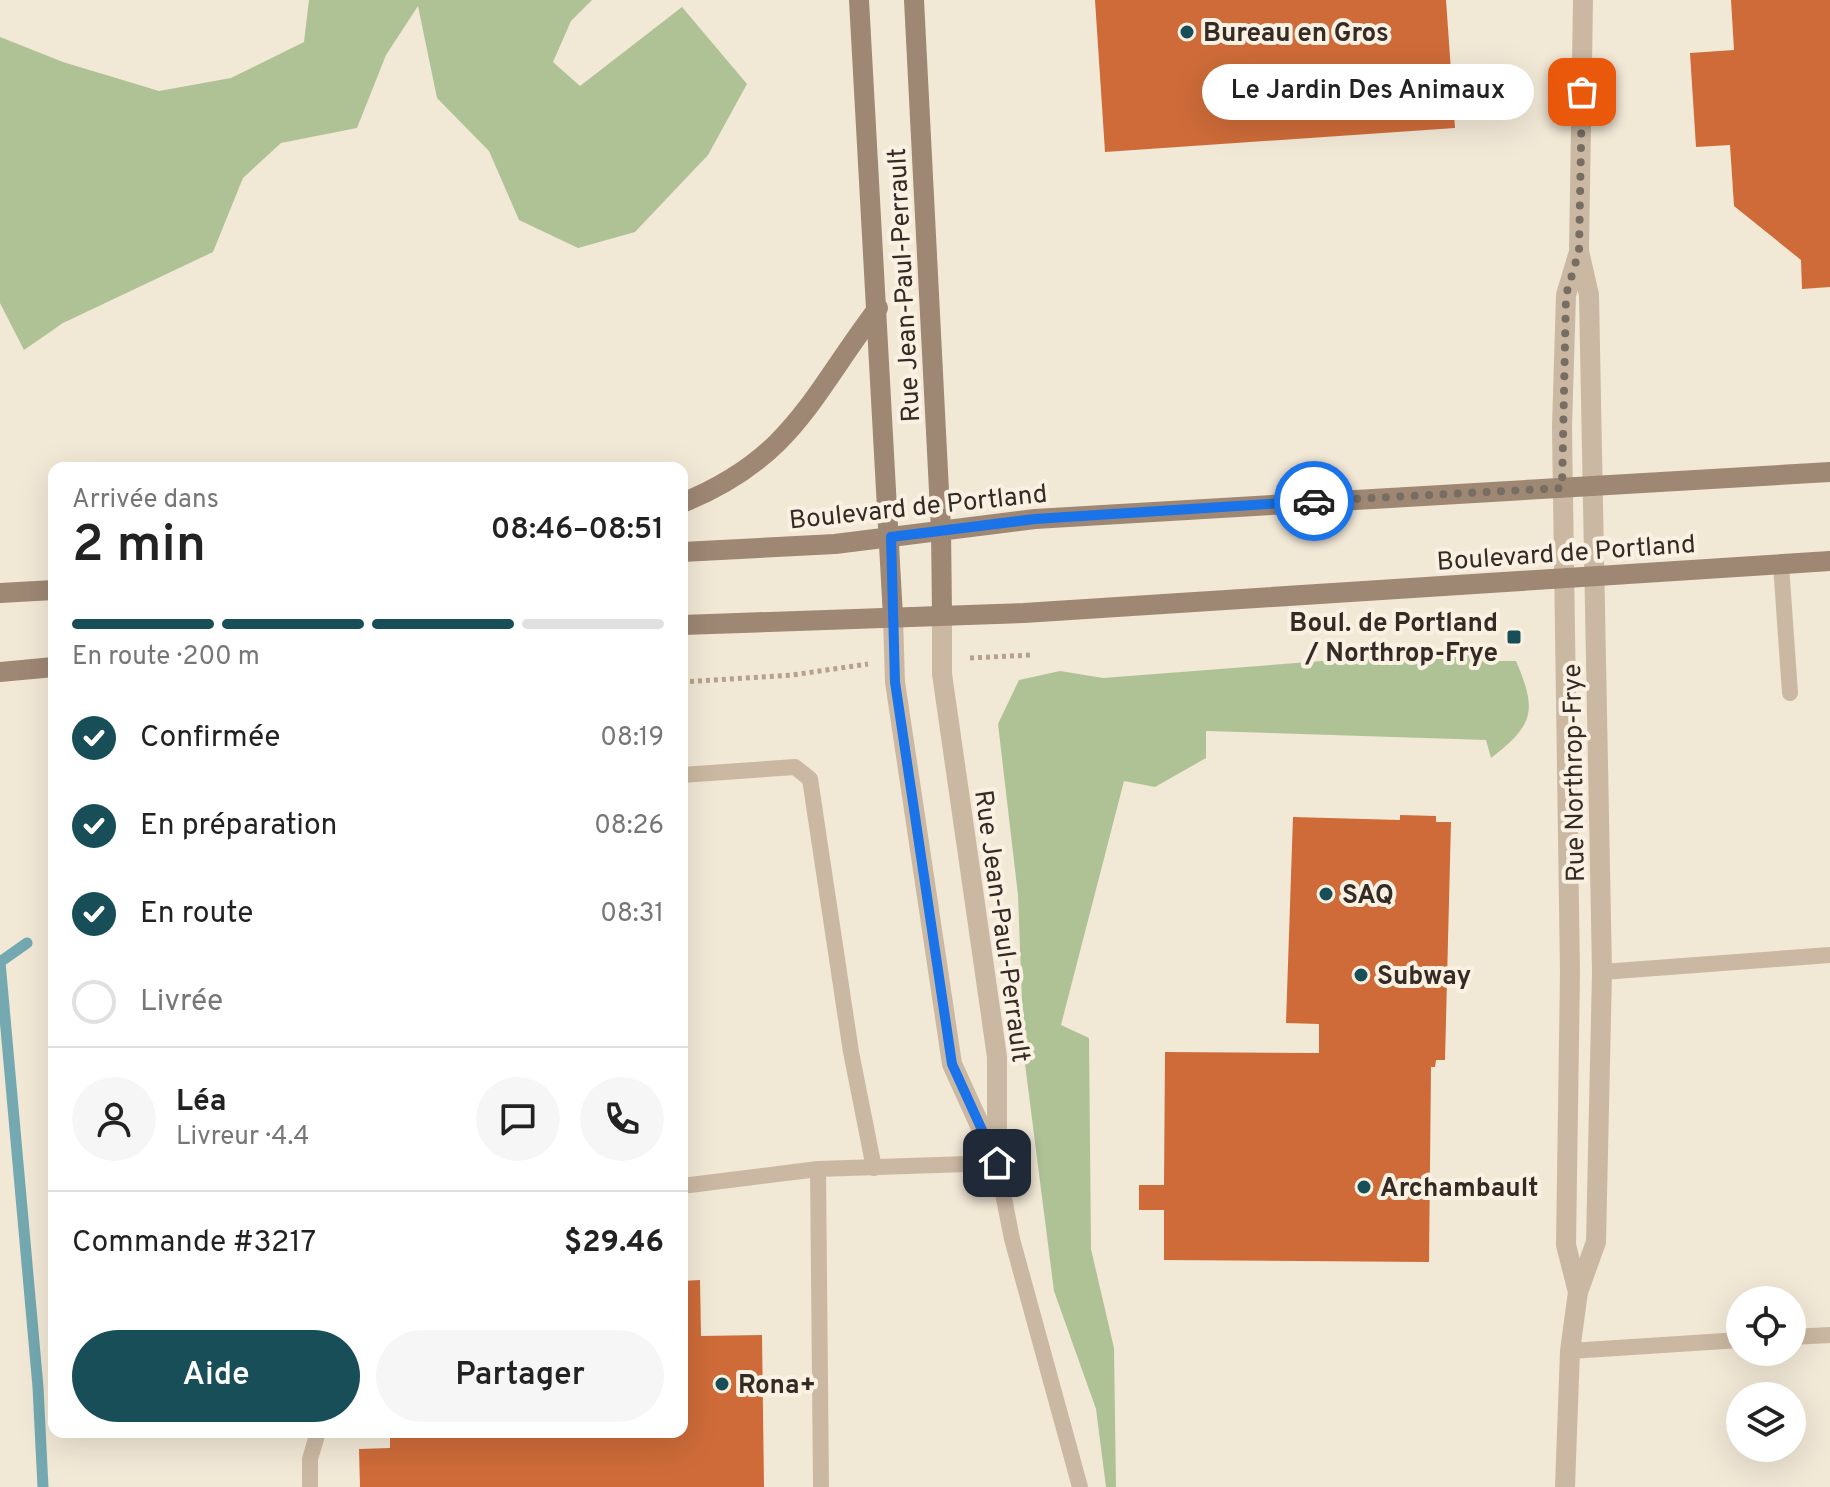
<!DOCTYPE html>
<html lang="fr">
<meta charset="utf-8">
<style>
body{margin:0;font-family:Overpass,sans-serif;background:#f6f6f6;color:#222;height:100vh;display:flex;flex-direction:column;font-size:30px;white-space:nowrap}
*{box-sizing:border-box;margin:0}
p{font-size:26px;color:#767676}
.icon{flex:none;width:44px;height:44px;fill:none;stroke:currentColor;stroke-width:2;stroke-linecap:round;stroke-linejoin:round}
.map{position:relative;flex:1;overflow:hidden}
.details{position:absolute;left:48px;top:462px;width:640px;height:976px;display:flex;flex-direction:column;background:#fff;border-radius:16px;box-shadow:0 8px 32px #0002}
.details>*{flex:none}
.controls{position:absolute;left:1726px;top:1286px;display:grid;gap:16px}
.controls a{display:grid;place-items:center;width:80px;height:80px;border-radius:50%;background:#fff;box-shadow:0 8px 32px #0002;font-size:40px}
.pin{position:absolute;display:grid;place-items:center;width:68px;height:68px;color:#fff;margin:-34px;border-radius:16px;box-shadow:0 4px 12px #0006}
.courier{position:absolute;display:grid;place-items:center;width:80px;height:80px;margin:-40px;border:6px solid #1a73e8;border-radius:50%;background:#fff;color:#222;box-shadow:0 2px 10px #0007}
.bubble{position:absolute;height:56px;border-radius:28px;background:#fff;box-shadow:0 8px 32px #0002;font-size:26px;font-weight:600;line-height:56px;text-align:center}
.headline em{font-style:normal;font-weight:600}
.headline div{display:flex;flex-direction:column-reverse}
.headline{display:flex;align-items:center;justify-content:space-between;height:136px;padding:0 24px}
h1{font-size:52px;font-weight:600;line-height:60px}
.bar{display:grid;grid-template-columns:repeat(4,1fr);gap:12px 8px;align-content:center;height:96px;padding:0 24px}
.bar i{height:10px;border-radius:6px;background:#e0e0e0}
.bar .current{background:#184e58}
.bar p{grid-column:span 4}
.line{display:flex;align-items:center;gap:20px;padding:0 24px;border-top:2px solid #e0e0e0}
.line div{flex:1}
.round{display:grid;place-items:center;flex:none;width:84px;height:84px;border-radius:42px;background:#f6f6f6}
ol{padding:0 24px;list-style:none}
li{display:flex;align-items:center;gap:24px;height:88px}
li p{margin-inline-start:auto}
li .icon{padding:8px;border-radius:50%;background:#184e58;color:#fff;stroke-width:4}
li:last-child{color:#767676}
li i{width:44px;height:44px;border:4px solid #e0e0e0;border-radius:50%}
.button{display:flex;gap:16px;margin-top:auto;padding:16px 24px}
.button a{flex:1;height:92px;border-radius:48px;background:#184e58;color:#fff;font-size:32px;font-weight:600;line-height:92px;text-align:center}
.button a+a{background:#f6f6f6;color:#222}
.map>svg:first-child{display:block}
.green{fill:#afc296}
.lines{fill:none;stroke-linecap:round;stroke-linejoin:round}
.stream{stroke:#74a9b1;stroke-width:11}
.building{fill:#ce6b39}
.path{stroke:#b6a28c;stroke-width:5;stroke-dasharray:4 4;stroke-linecap:butt}
.lane{stroke:#cbb8a2;stroke-width:16}
.street{stroke:#cbb8a2;stroke-width:20}
.secondary{stroke:#9e8773;stroke-width:20}
.done{stroke:#776d63;stroke-width:8;stroke-dasharray:0 14.4}
.route{stroke:#1a73e8;stroke-width:10}
.poi-dot{fill:#184e58;stroke:#faf1e3;stroke-width:3}
.labels{text-anchor:middle;stroke-width:8;stroke-linejoin:round;paint-order:stroke}
.poi-label{font-size:26px;font-weight:bold;fill:#352b25;stroke:#faf1e3;text-anchor:start}
.street-label{font-size:26px;fill:#352b25;stroke:#faf1e3}
</style>
<div class="map">
<svg width="1830" height="1487" viewBox="0 0 1830 1487">
<rect width="100%" height="100%" fill="#f2e8d6"/>
<g class="green">
<polygon points="309,0 592,0 571,21 553,62 580,86 682,7 747,84 708,155 635,232 578,248 519,220 489,151 437,98 418,6 386,55 357,128 281,143 243,178 213,252 63,323 24,350 0,303 0,37 63,62 159,91 231,78 304,42"/>
<path d="M1451,651l41,10h24c22,51 17,64 -25,97l-5,-18 -280,-9v27l-51,29 -31,-6 -63,244 28,13 2,211 23,99 2,139h-10l-10,-78 -42,-118 -30,-235 -6,-161 -20,-171 21,-44 41,-9 43,7z"/>
</g>
<g class="lines">
<polyline class="stream" points="27,943 0,962 38,1387 43,1487"/>
</g>
<g class="building">
<polygon points="1095,0 1446,0 1455,128 1105,152"/>
<polygon points="1731,0 1830,0 1830,287 1802,289 1801,260 1734,206 1730,145 1696,147 1690,53 1734,50"/>
<polygon points="1400,815 1436,816 1436,822 1451,822 1445,1060 1436,1060 1435,1067 1431,1067 1429,1262 1164,1260 1164,1210 1139,1210 1139,1185 1164,1185 1165,1052 1319,1053 1319,1024 1286,1023 1293,817 1400,820"/>
<polygon points="700,1280 701,1336 762,1335 764,1487 360,1487 359,1449 390,1448 390,1432 682,1432 682,1281"/>
</g>
<g class="lines">
<g class="path">
<polyline points="970,658 1031,655"/>
<polyline points="682,682 792,675 868,664"/>
</g>
<g class="lane">
<polyline points="1781,565 1790,693"/>
<polyline points="682,775 795,767 810,779 851,1052 874,1168"/>
<polyline points="1602,972 1830,955"/>
<polyline points="818,1169 821,1487"/>
<polyline points="682,1186 818,1169 997,1163 1012,1239 1080,1487"/>
<polyline points="1792,1337 1830,1335"/>
<polyline points="1570,1351 1740,1340"/>
<polyline points="310,1487 310,1459 318,1432"/>
</g>
<g class="street">
<polyline points="942,615 942,674 997,1057 997,1155"/>
<polyline points="893,617 895,682 952,1064 997,1163"/>
<polyline points="1578,1292 1566,1245 1570,973 1562,427 1566,295 1578,255"/>
<polyline points="1565,1487 1570,1351 1578,1292 1596,1242 1602,972 1589,295 1579,251 1583,0"/>
</g>
<g class="secondary">
<polyline points="859,0 893,617"/>
<polyline points="914,0 941,530 942,615"/>
<path d="M682,503c111,-45 129,-107 196,-195"/>
<polyline points="682,552 835,544 1035,519 1830,472"/>
<polyline points="0,593 54,590"/>
<polyline points="682,625 1024,613 1830,561"/>
<polyline points="0,672 54,667"/>
</g>
</g>
<g class="lines">
<polyline class="done" points="1314,501 1562,488 1566,295 1579,251 1582,92"/>
<polyline class="route" points="997,1163 952,1064 895,682 891,537 1035,519 1314,501"/>
</g>
<g class="poi-dot">
<circle cx="1187" cy="32" r="8"/>
<rect x="1506" y="629" width="16" height="16" rx="4"/>
<circle cx="1326" cy="894" r="8"/>
<circle cx="1361" cy="975" r="8"/>
<circle cx="1364" cy="1187" r="8"/>
<circle cx="722" cy="1384" r="8"/>
</g>
<g class="labels">
<g class="poi-label">
<text x="1203" y="41">Bureau en Gros</text>
<text x="1498" y="631" text-anchor="end">Boul. de Portland<tspan x="1498" dy="30">/ Northrop-Frye</tspan></text>
<text x="1342" y="903">SAQ</text>
<text x="1377" y="984">Subway</text>
<text x="1380" y="1196">Archambault</text>
<text x="738" y="1393">Rona+</text>
</g>
<g class="street-label">
<text transform="translate(903 285) rotate(-93)" y="9">Rue Jean-Paul-Perrault</text>
<text transform="translate(918 506) rotate(-6)" y="9">Boulevard de Portland</text>
<text transform="translate(1566 552) rotate(-4)" y="9">Boulevard de Portland</text>
<text transform="translate(1573 773) rotate(-91)" y="9">Rue Northrop-Frye</text>
<text transform="translate(1003 926) rotate(82)" y="9">Rue Jean-Paul-Perrault</text>
</g>
</g>
</svg>
<div class="controls">
<a><svg class="icon" aria-label="locate" viewBox="0 0 24 24"><circle cx="12" cy="12" r="6"/><path d="M12 2v4M12 18v4M2 12h4M18 12h4"/></svg></a>
<a><svg class="icon" aria-label="layers" viewBox="0 0 24 24"><path d="M12 4l9 5-9 5-9-5zM3 14l9 5 9-5"/></svg></a>
</div>
<div class="pin" style="left:1582px;top:92px;background:#ea580c"><svg class="icon" aria-label="bag" viewBox="0 0 24 24"><path d="M5 8h14l-1 12H6zM9 8a3 3 0 0 1 6 0"/></svg></div>
<div class="pin" style="left:997px;top:1163px;background:#1f2937"><svg class="icon" aria-label="home" viewBox="0 0 24 24"><path d="M3 11l9-7 9 7M6 9v11h12V9"/></svg></div>
<div class="courier" style="left:1314px;top:501px"><svg class="icon" aria-label="car" viewBox="0 0 24 24"><path d="M5 17H2v-5l4-1 3-4h7l3 4 3 1v5h-3M9 17h6M6 11h13"/><circle cx="7" cy="17" r="2"/><circle cx="17" cy="17" r="2"/></svg></div>
<div class="bubble" style="left:1202px;top:64px;width:332px">Le Jardin Des Animaux</div>
<section class="details">
<div class="headline"><div><h1>2 min</h1><p>Arrivée dans</p></div><em>08:46–08:51</em></div>
<div class="bar"><i class="current"></i><i class="current"></i><i class="current"></i><i></i><p>En route · 200 m</p></div>
<ol>
<li><svg class="icon" aria-label="check" viewBox="0 0 24 24"><path d="M5 12l5 5 9-10"/></svg>Confirmée<p>08:19</p></li>
<li><svg class="icon" aria-label="check" viewBox="0 0 24 24"><path d="M5 12l5 5 9-10"/></svg>En préparation<p>08:26</p></li>
<li><svg class="icon" aria-label="check" viewBox="0 0 24 24"><path d="M5 12l5 5 9-10"/></svg>En route<p>08:31</p></li>
<li><i></i>Livrée</li>
</ol>
<div class="line" style="height:144px"><a class="round"><svg class="icon" aria-label="person" viewBox="0 0 24 24"><circle cx="12" cy="8" r="4"/><path d="M4 21q1-7 8-7t8 7"/></svg></a><div><b>Léa</b><p>Livreur · 4.4</p></div><a class="round"><svg class="icon" aria-label="chat" viewBox="0 0 24 24"><path d="M4 5h16v11H9l-5 4z"/></svg></a><a class="round"><svg class="icon" aria-label="phone" viewBox="0 0 24 24"><path d="M5 4h4l2 5-3 2q2 4 5 5l2-3 5 2v4C11 20 4 13 5 4z"/></svg></a></div>
<div class="line" style="height:104px"><div>Commande #3217</div><b>$29.46</b></div>
<div class="button"><a>Aide</a><a>Partager</a></div>
</section>
</div>
